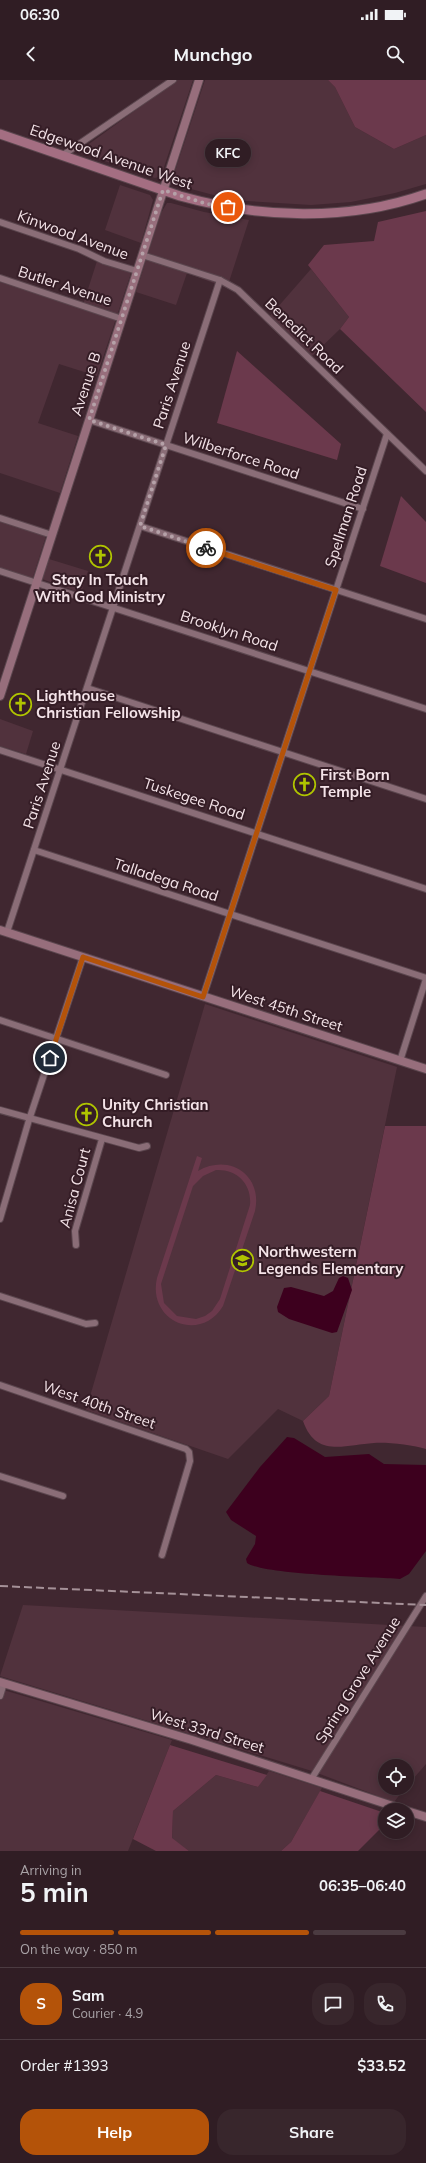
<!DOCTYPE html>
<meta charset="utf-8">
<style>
body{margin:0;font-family:Mulish,sans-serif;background:#38262c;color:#f1f3f6;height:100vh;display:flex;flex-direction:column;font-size:15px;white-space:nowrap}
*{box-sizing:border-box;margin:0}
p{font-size:13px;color:#a8a2a6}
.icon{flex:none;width:22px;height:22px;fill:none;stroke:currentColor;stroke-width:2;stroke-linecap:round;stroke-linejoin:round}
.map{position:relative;height:1771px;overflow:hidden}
.drawer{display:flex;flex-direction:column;background:#301d24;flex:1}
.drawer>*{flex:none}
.fabs{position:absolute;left:378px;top:1679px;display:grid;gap:8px}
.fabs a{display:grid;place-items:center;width:36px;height:36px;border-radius:50%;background:#301d24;box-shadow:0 2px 10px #0003,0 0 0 1px #4b3b41;font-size:20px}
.pin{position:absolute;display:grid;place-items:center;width:34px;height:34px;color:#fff;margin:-17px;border:2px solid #fff;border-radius:50%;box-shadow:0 1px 4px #0007}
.courier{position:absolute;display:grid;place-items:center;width:40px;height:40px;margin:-20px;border:3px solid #b45309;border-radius:50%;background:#fff;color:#222;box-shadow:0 1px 5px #0007}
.bubble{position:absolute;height:28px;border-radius:14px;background:#301d24;box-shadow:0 2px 10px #0003,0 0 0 1px #4b3b41;font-size:13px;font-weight:700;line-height:28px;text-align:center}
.summary em{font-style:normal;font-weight:700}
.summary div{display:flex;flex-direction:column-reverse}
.summary{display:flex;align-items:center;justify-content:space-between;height:68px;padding:0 20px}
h1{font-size:26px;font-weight:700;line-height:30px}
.bar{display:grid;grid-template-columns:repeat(4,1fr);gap:6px 4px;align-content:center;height:48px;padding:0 20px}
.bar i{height:5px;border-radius:3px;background:#4b3b41}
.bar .selected{background:#b45309}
.bar p{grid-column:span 4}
.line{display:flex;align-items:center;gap:10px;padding:0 20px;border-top:1px solid #4b3b41}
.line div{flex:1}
.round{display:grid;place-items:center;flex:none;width:42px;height:42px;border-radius:16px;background:#38262c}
.primary-button{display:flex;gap:8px;margin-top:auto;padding:8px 20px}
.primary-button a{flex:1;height:46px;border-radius:16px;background:#b45309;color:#fff;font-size:16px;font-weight:700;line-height:46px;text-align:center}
.primary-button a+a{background:#38262c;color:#f1f3f6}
.status{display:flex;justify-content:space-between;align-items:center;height:28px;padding:0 20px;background:#301d24;direction:ltr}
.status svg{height:11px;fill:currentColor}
header{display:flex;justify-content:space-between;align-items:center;height:52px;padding:0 20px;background:#301d24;font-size:18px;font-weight:700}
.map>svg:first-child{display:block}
.built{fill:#51323d}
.green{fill:#6b394c;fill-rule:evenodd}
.water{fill:#3d001e}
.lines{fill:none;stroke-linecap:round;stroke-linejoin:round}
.street-casing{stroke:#5b464e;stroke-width:8}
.secondary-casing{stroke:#5b464e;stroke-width:10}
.primary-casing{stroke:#5b464e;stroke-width:11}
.street{stroke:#8a6d77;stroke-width:6}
.secondary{stroke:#976e7c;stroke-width:8}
.primary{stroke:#a46e82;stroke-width:9}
.rail{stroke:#a59198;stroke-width:2;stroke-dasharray:8 4;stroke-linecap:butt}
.done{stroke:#b5a1a8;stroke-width:4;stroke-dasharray:0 7.2}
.route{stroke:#b45309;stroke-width:5}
.labels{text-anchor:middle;stroke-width:4;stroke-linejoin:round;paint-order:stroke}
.street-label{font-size:15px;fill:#f4e3e8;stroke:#351d26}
.poi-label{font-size:15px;font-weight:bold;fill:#f4e3e8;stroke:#351d26;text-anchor:start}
</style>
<div class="status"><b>06:30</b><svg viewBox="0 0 49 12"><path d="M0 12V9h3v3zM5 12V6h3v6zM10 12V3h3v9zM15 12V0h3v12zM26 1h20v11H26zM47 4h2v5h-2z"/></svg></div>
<header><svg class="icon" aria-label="back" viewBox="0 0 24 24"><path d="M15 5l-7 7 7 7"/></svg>Munchgo<svg class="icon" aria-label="search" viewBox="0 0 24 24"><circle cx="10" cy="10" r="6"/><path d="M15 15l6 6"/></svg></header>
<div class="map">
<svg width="426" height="1771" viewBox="0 0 426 1771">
<rect width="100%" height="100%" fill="#402730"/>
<g class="built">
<polygon points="177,0 193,0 161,96 155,98 78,72"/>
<polygon points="205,0 328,0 335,7 355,47 394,69 426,55 426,104 395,113 351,122 311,125 246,121 221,117 176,105 173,97"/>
<polygon points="120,105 150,115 153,120 141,163 105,150"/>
<polygon points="167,123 171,123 204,132 249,140 227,208 187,193 176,225 136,212 161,133"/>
<polygon points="97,181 131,193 97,296 59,284 38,343 78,356 60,413 0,393 0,202 82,228"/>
<polygon points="311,189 349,237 340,249 312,276 270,236"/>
<polygon points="0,440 46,456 32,500 0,489"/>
<polygon points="49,479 88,491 81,513 42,499"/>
<polygon points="0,639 33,651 26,674 0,666"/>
<polygon points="205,924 397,987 329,1316 303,1341 278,1329 228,1379 86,1330"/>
<polygon points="23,1525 426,1547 426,1684 407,1706 407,1686 385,1686 385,1708 405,1708 394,1722 312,1691 0,1596"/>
<polygon points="0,1609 172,1660 128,1771 0,1771"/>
<polygon points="269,1691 322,1708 291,1762 281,1771 189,1771 172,1759 173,1731 216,1695 258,1707"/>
</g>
<g class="green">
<polygon points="328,0 426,0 426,55 394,69 355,47 335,7"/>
<polygon points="426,131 426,332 340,249 349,237 308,185 324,165 374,161 378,142"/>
<polygon points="237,271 341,364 337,380 217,343"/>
<polygon points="401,416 426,442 426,503 380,486"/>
<path d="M385,1046h41v323c-13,-4 -39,-7 -52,-6 -30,2 -58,15 -71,-22l26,-25z"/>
<path d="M197,1076l5,2 -4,13c31,-18 65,4 57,40l-32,95c-23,38 -76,15 -66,-28zM216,1090c21,-1 36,14 34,35l-30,94 -8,12 -7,5 -9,3 -19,-3 -13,-13 -3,-19 32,-98 10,-10z"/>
<polygon points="170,1665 267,1695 258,1707 216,1695 173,1731 172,1758 189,1771 156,1771 133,1759"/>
<polygon points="320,1711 385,1733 385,1744 358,1771 281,1771 291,1762"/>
</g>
<g class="water">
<polygon points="343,1196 348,1198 352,1210 337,1252 332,1253 289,1239 278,1232 277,1227 284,1208 291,1207 324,1216 333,1211 339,1198"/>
<path d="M287,1357l7,1 31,19 44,-3 15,10 42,1v86l-17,23 -9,5c-27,-2 -136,-4 -153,-16l-1,-4 9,-15 1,-8 -25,-16 -5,-8 34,-45z"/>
</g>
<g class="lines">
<defs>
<g id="street">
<polyline points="63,75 173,0"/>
<polyline points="0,142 79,169 104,181 137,191"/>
<polyline points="142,175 220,200 238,210 426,391"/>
<polyline points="0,198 122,239"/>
<polyline points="89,340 363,429"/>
<polyline points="0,438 52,455"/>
<polyline points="140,446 426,539"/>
<polyline points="0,491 426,629"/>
<polyline points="87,608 426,719"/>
<polyline points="0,670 426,809"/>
<polyline points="34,770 426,898"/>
<polyline points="7,852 220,200"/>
<polyline points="203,917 387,354"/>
<polyline points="0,940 166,995"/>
<polyline points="400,981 426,899"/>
<polyline points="0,1030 139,1068 147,1066"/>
<polyline points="0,1139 29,1040 83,877"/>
<polyline points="76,1165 75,1151 102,1059"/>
<polyline points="0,1216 86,1244 95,1243"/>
<polyline points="0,1305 186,1369 189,1372 190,1381 162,1475"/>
<polyline points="0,1396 63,1416"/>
<polyline points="0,1616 4,1603"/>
<polyline points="312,1698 426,1516"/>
</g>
<g id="secondary">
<polyline points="0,616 199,0"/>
<polyline points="0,850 426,989"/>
<polyline points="0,1602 192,1660 405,1730"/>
<polyline points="407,1731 426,1737"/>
</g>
<path id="primary" d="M0,54l180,62c79,22 167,26 246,-2"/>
</defs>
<use href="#street" class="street-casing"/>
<use href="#secondary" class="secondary-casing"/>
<use href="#primary" class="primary-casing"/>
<use href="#street" class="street"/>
<use href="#secondary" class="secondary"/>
<use href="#primary" class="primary"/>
<polyline class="rail" points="0,1506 426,1525"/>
</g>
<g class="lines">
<polyline class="done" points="206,468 140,446 166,365 89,340 163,110 207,124 228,127"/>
<polyline class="route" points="50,978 83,877 203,917 336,510 206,468"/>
</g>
<defs>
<symbol id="church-ring" viewBox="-11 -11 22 22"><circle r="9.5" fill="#351d26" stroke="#b0c500" stroke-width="1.5"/><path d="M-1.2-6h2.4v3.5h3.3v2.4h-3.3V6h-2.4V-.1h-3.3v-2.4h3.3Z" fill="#b0c500"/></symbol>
<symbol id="school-ring" viewBox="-11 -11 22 22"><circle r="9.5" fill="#351d26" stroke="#b0c500" stroke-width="1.5"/><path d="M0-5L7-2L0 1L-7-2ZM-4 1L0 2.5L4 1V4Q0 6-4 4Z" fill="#b0c500"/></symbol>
</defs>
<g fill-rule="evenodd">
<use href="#church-ring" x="88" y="464" width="25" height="25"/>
<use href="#church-ring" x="8" y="612" width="25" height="25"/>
<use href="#church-ring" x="292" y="692" width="25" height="25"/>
<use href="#church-ring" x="74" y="1022" width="25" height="25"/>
<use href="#school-ring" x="230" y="1168" width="25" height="25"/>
</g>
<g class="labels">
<g class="street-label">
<text transform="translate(111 77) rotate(19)" y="5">Edgewood Avenue West</text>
<text transform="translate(73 155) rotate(20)" y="5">Kinwood Avenue</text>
<text transform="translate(65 206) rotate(18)" y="5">Butler Avenue</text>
<text transform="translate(304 256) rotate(44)" y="5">Benedict Road</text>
<text transform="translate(86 304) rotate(-72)" y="5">Avenue B</text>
<text transform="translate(172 305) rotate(-72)" y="5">Paris Avenue</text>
<text transform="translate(241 376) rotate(18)" y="5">Wilberforce Road</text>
<text transform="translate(346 437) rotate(-72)" y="5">Spellman Road</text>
<text transform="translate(229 551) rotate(18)" y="5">Brooklyn Road</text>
<text transform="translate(42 705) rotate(-72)" y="5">Paris Avenue</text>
<text transform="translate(194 719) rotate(18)" y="5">Tuskegee Road</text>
<text transform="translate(166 800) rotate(18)" y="5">Talladega Road</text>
<text transform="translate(286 929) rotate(18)" y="5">West 45th Street</text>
<text transform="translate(75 1108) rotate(-75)" y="5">Anisa Court</text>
<text transform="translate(99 1325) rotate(19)" y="5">West 40th Street</text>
<text transform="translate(358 1600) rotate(-58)" y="5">Spring Grove Avenue</text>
<text transform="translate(207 1651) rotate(17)" y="5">West 33rd Street</text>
</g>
<g class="poi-label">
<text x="100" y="505" text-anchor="middle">Stay In Touch<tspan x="100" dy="17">With God Ministry</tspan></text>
<text x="36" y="621">Lighthouse<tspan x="36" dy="17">Christian Fellowship</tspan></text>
<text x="320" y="700">First Born<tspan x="320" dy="17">Temple</tspan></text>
<text x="102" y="1030">Unity Christian<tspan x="102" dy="17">Church</tspan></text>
<text x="258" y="1177">Northwestern<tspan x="258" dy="17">Legends Elementary</tspan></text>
</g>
</g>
</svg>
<div class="fabs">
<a><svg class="icon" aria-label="locate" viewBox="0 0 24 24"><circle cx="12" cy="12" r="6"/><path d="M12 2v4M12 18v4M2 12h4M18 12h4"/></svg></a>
<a><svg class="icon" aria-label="layers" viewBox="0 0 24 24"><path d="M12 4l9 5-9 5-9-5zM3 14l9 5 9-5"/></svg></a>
</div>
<div class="pin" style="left:228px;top:127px;background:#ea580c"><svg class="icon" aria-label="bag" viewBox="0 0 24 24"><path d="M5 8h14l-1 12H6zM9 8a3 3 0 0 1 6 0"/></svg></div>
<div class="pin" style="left:50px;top:978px;background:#1f2937"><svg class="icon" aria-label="home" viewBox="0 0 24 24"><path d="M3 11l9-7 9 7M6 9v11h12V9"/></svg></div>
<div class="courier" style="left:206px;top:468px"><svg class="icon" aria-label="bike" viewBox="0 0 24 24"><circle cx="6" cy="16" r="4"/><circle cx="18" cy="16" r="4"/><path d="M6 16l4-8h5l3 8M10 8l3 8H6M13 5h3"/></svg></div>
<div class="bubble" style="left:205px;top:59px;width:46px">KFC</div>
</div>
<section class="drawer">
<div class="summary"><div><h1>5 min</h1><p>Arriving in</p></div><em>06:35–06:40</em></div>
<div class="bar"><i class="selected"></i><i class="selected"></i><i class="selected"></i><i></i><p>On the way · 850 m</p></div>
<div class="line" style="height:72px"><b class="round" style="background:#b45309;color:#fff">S</b><div><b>Sam</b><p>Courier · 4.9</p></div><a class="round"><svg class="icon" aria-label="chat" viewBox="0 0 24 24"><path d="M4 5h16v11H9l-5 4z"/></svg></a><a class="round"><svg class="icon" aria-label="phone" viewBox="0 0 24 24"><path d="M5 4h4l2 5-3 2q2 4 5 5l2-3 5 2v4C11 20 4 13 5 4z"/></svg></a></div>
<div class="line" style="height:52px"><div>Order #1393</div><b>$33.52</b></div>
<div class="primary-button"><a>Help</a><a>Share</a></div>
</section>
